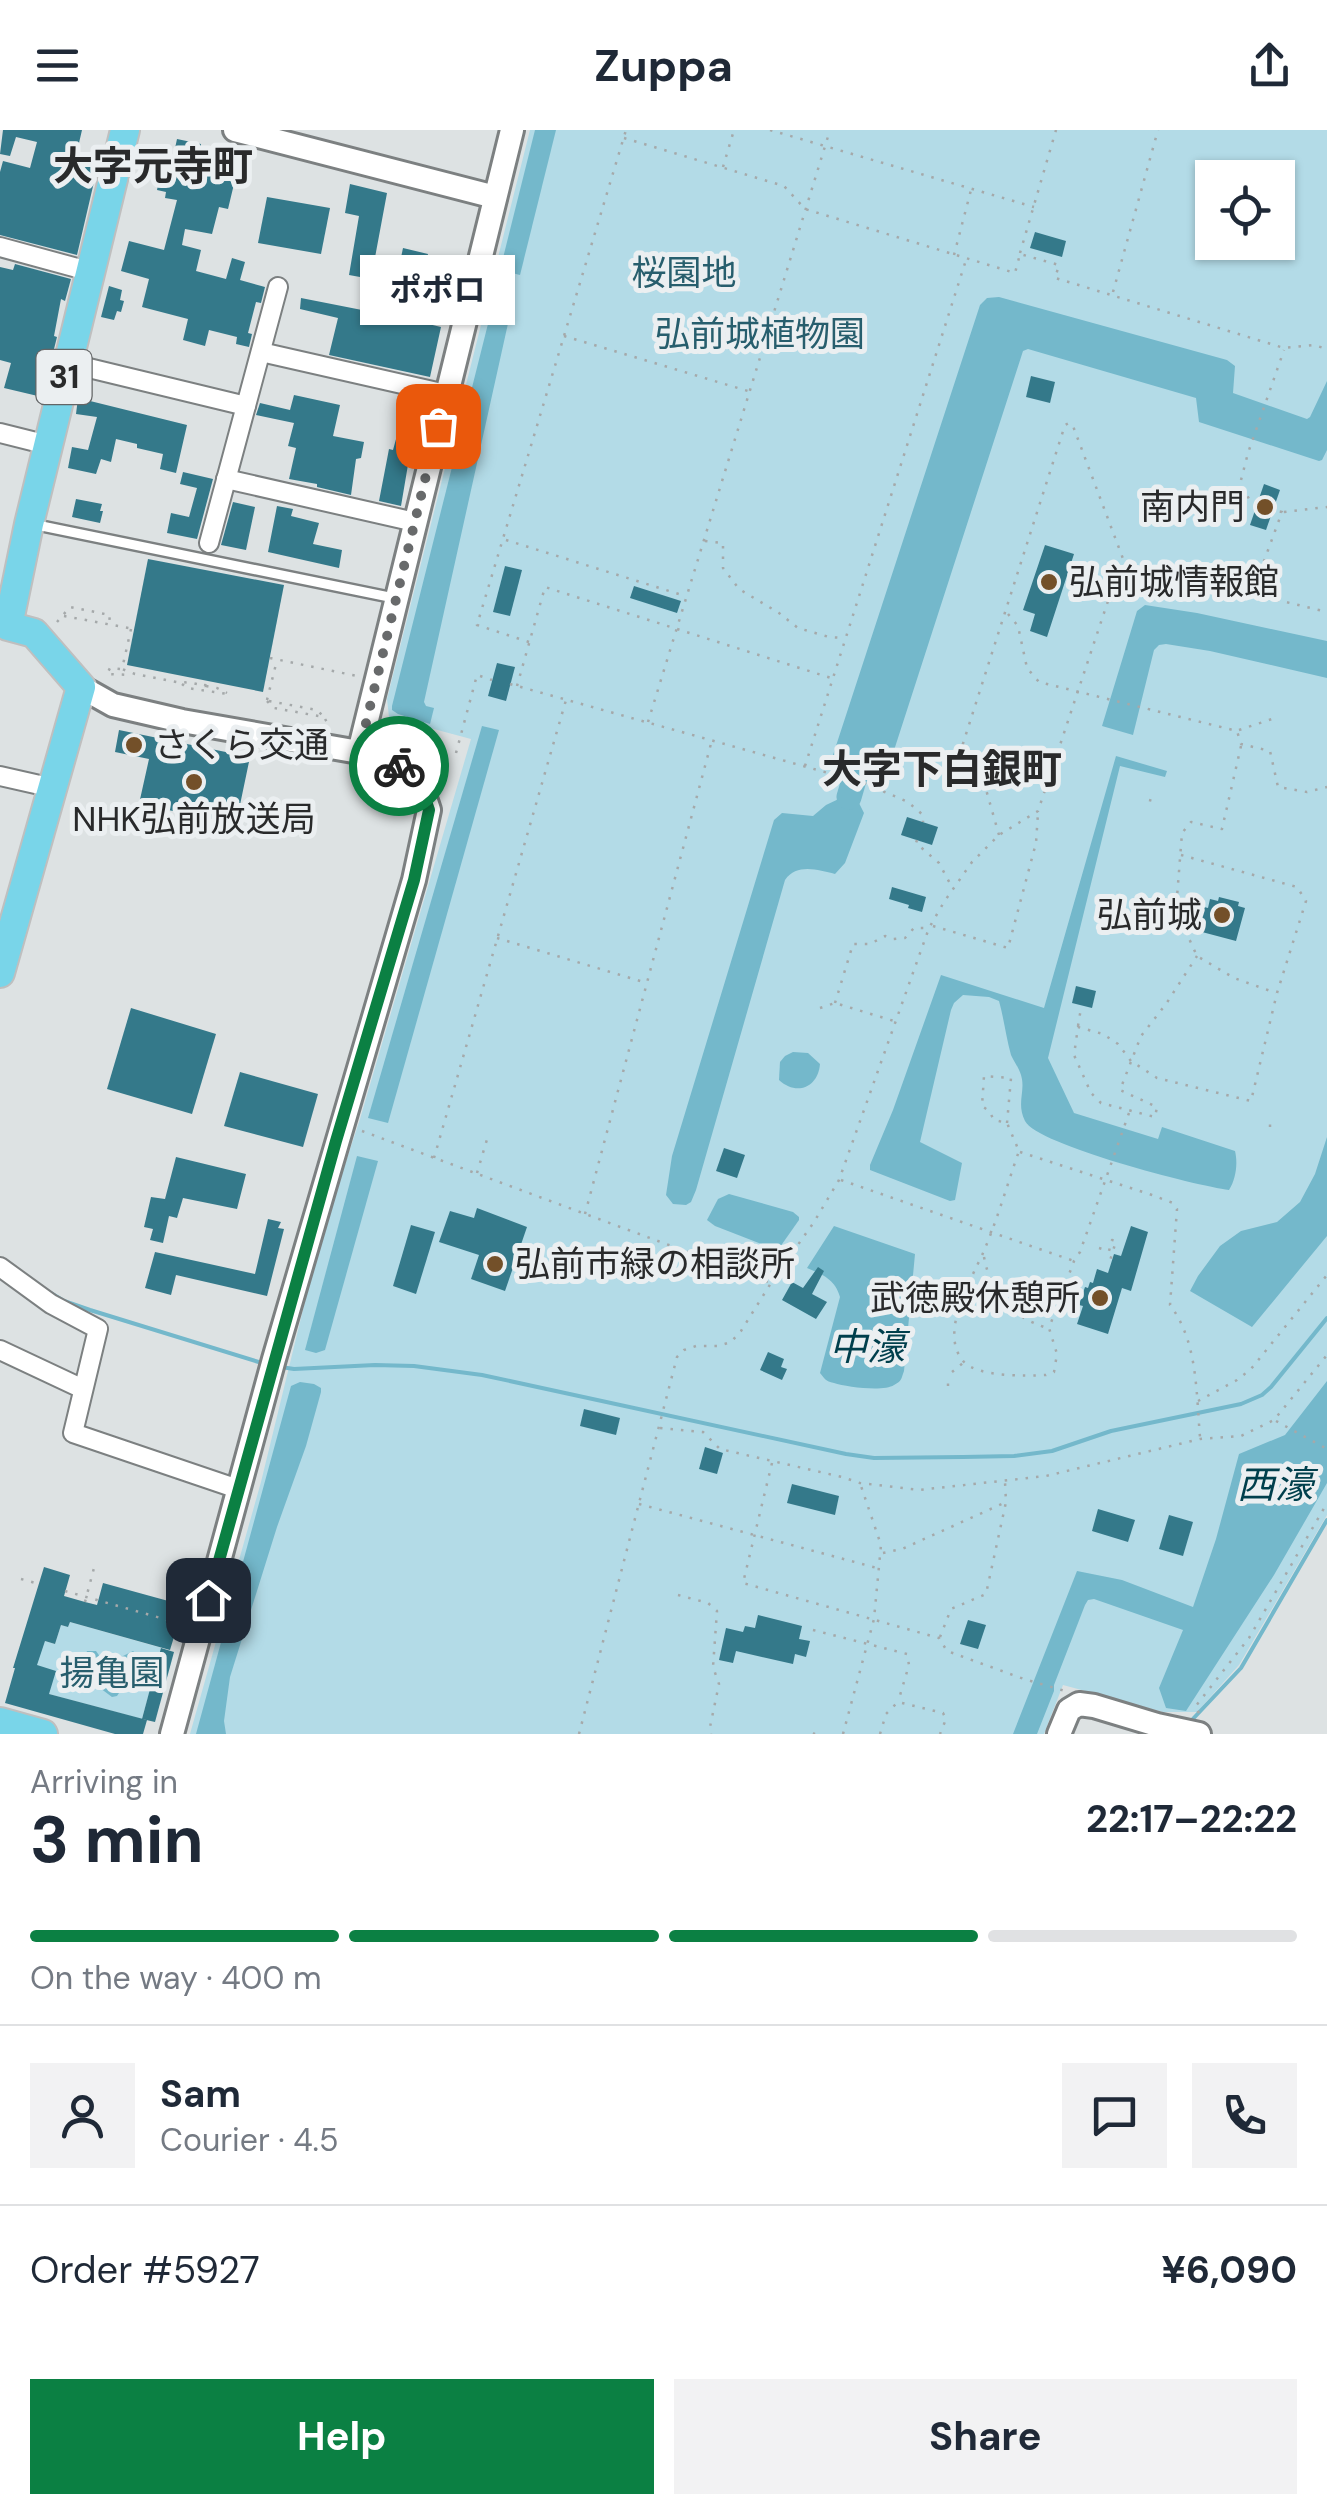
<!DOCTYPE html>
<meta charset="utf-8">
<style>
body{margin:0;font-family:"DM Sans","Noto Sans JP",sans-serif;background:#f2f2f3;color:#1f2937;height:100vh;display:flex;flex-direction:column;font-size:38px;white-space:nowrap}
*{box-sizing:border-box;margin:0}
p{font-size:32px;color:#747a83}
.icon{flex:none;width:55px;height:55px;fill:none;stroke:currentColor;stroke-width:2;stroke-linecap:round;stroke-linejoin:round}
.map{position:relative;height:1604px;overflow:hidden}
.drawer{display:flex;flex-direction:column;background:#fff;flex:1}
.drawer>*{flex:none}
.fabs{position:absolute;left:1195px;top:30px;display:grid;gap:20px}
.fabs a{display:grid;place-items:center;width:100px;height:100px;border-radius:0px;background:#fff;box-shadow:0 2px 8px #0004;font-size:50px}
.pin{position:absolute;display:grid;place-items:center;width:85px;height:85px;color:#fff;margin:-42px;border-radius:20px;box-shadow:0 5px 15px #0006}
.courier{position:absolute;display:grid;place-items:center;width:100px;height:100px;margin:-50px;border:8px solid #0b8043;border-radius:50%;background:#fff;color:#222;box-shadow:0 2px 12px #0007}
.bubble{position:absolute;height:70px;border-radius:0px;background:#fff;box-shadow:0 2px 8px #0004;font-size:32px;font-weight:700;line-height:70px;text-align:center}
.head em{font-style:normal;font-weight:700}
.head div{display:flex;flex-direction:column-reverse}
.head{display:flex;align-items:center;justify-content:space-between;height:170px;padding:0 30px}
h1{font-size:65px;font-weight:700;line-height:75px}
.bar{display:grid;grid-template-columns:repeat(4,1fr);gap:15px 10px;align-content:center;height:120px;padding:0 30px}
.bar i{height:12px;border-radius:8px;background:#e0e1e3}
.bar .active{background:#0b8043}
.bar p{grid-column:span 4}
.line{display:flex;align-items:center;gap:25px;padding:0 30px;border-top:2px solid #e0e1e3}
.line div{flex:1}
.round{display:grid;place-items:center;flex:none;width:105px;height:105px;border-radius:0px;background:#f2f2f3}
.action{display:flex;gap:20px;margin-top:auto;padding:20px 30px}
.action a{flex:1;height:115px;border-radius:0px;background:#0b8043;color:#fff;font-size:40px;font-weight:700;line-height:115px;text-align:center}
.action a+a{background:#f2f2f3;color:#1f2937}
header{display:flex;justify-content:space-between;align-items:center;height:130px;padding:0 30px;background:#fff;font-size:45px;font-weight:700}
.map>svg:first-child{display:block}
.green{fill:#b3dbe7;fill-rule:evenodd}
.water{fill:#74b8cb}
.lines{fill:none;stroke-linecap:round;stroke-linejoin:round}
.stream{stroke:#74b8cb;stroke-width:4}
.river{stroke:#74b8cb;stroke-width:25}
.building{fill:#34798a}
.service-casing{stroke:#7c8081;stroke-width:14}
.minor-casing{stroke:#7c8081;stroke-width:22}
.tertiary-casing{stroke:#7c8081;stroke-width:28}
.primary-casing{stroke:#bfbfbf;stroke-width:32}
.path{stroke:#a5a9aa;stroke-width:2.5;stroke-dasharray:2.5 8;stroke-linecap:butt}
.service{stroke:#fff;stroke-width:9}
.minor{stroke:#fff;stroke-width:18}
.tertiary{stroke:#fff;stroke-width:22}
.primary{stroke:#79d5e9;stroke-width:28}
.done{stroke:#686a6b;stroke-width:10;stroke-dasharray:0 18}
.route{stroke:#0b8043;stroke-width:12}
.poi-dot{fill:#735029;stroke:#ebeff1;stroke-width:4}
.labels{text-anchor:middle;stroke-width:10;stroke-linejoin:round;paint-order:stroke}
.shield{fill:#ebeff1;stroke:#636566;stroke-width:2.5}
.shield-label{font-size:32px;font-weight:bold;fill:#292a2b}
.park-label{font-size:35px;fill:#275e6d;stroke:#ebeff1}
.poi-label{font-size:35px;fill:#292a2b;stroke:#ebeff1;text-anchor:end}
.water-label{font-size:38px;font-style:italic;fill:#003f4c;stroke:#ebeff1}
.quarter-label{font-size:40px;font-weight:bold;fill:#292a2b;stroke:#ebeff1}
</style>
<header><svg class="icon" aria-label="menu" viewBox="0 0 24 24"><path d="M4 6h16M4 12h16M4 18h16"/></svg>Zuppa<svg class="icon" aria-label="share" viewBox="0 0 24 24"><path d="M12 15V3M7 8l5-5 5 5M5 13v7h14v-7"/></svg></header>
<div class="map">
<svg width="1327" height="1604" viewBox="0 0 1327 1604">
<rect width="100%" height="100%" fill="#dde2e3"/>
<g class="green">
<path d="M530,0h797v1385l-88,150 -42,47h-34l-100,-27 -19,49h-854l71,-252 59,-242 40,-121 111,-380 -82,-22 -2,-18zM1212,48h66v64h-66z"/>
<polygon points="70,1492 162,1518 142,1589 45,1563 31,1534 45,1511 55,1514 61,1495 68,1497"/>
</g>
<g class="water">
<polygon points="535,0 556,0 520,145 500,140"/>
<polygon points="495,166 513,171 424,572 426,576 434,578 430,594 398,584 392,580 392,576"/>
<polygon points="999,167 1227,230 1235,236 1233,263 1307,289 1310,287 1327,251 1327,320 1322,330 1319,331 1199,292 1196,268 1028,219 1023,221 887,642 862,638 859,644 848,641 846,632 834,628 833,625 980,175 987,168"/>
<polygon points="1145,475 1197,483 1327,511 1327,548 1210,521 1166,514 1159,515 1154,520 1133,605 1102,596 1137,481"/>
<polygon points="482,596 499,600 388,993 368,988"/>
<path d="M1116,626l51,15 -2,6 -45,-11 -72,292 26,55 84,26 4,-12 73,24c3,12 1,28 -6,39 -32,-4 -192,-45 -204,-69 -9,-18 1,-30 -4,-46 -2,-7 -7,-13 -10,-20 -5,-18 -7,-36 -12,-54l-10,-4 -26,-2 -9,8 -3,7 -31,132 42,21 -7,37 -5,1 -80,-31v-5l23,-55 48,-135 103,33z"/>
<path d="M845,666l13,5 6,12 -19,50 -10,11c-17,-4 -38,-11 -50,6l-89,310 -5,12 -5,3 -13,-1 -7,-9 6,-39 102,-336 8,-7 31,3 13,-11z"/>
<path d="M793,922l15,1 12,11c-2,24 -24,32 -41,16l1,-18 5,-6z"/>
<polygon points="1327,1007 1327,1106 1252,1197 1190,1161 1198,1146 1220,1116 1241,1101 1277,1092 1300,1072 1315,1044"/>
<polygon points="357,1026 378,1031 325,1220 316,1223 305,1220"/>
<polygon points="729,1064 793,1082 799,1087 799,1090 780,1117 777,1119 772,1118 715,1096 707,1090 718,1069"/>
<path d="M834,1096l81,28 -11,117c-3,8 -2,10 -10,14 -10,7 -48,2 -60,-2 -9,-2 -9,-4 -14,-10l20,-76c-5,-18 -17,-22 -33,-29z"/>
<polygon points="1327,1251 1327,1353 1274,1445 1186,1581 1166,1578 1159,1558 1183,1500 1094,1469 1088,1470 1085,1475 1054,1555 1054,1561 1037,1604 1013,1604 1077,1441 1122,1450 1193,1477 1216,1409 1239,1324 1285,1305"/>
<polygon points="300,1252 314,1254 321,1258 321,1262 306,1316 277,1397 230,1547 224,1591 226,1604 196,1604 291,1256"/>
<polygon points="87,1521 96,1521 103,1531 109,1533 133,1521 142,1529 140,1534 121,1542 115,1551 119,1563 117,1566 112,1567 100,1558 81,1555 77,1547 77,1536 83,1532"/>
</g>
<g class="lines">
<g class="stream">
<polyline points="44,1159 64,1171 90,1180 262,1233"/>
<polyline points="281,1237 294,1239 375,1235 414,1236 482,1245 846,1324 874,1328 963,1327 1014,1326 1052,1321 1111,1301 1241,1274 1262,1265 1271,1257 1327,1188"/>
<polyline points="1190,1592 1241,1538 1327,1390"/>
</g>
<polyline class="river" points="849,667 856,643"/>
</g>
<g class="building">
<polygon points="3,0 82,0 76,26 94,30 93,35 96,36 92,51 94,52 77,125 0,105 0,42 3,31 30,38 37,12 16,7 10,26 0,24"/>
<polygon points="177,9 201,14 199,23 235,30 231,53 234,54 228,79 219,77 212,104 185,99 182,115 201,120 196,141 226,149 232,128 245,132 240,150 265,157 261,173 256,172 248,203 252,204 249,217 236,214 237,207 209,200 205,216 183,210 188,189 142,177 149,149 121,141 129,111 164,120 177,70 165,68 166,62 157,60 161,40 170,42"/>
<polygon points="350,54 387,63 371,149 349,145 359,86 345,83"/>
<polygon points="267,67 330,78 321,124 258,113"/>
<polygon points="1035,102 1066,111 1062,127 1030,118"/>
<polygon points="403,118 428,124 419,166 394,161"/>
<polygon points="15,134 71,149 65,171 61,169 54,206 57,207 42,267 4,258 11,233 0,230 0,137 13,140"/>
<polygon points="109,156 122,160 120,170 124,171 121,182 117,181 114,190 101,187"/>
<polygon points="301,168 362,180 362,177 400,184 399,187 441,197 430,247 329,225 338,188 300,179"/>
<polygon points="1031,246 1055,252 1050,273 1026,267"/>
<polygon points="294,265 340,275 333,306 364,312 361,328 356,329 351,365 317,357 317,354 289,349 296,318 288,316 294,293 256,285 260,273 290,280"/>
<polygon points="78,268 187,295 176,343 160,339 163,324 137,318 137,314 116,309 111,332 101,329 96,344 68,338 72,317 88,320 97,287 76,284"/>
<polygon points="406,273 421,277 411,317 401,376 379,371 389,319 393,320"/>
<polygon points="183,342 213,349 197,409 167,403 171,383 189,387 197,358 180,354"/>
<polygon points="1264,354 1280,360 1266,400 1250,395"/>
<polygon points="76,369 102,374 100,381 103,381 100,393 72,387"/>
<polygon points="233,372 255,377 246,420 221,415"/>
<polygon points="277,376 293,379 291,386 319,393 313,414 342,420 339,438 268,422"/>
<polygon points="1045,415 1074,424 1047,507 1030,501 1035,484 1023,480"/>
<polygon points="148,429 284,455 263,562 127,535"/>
<polygon points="505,436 522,440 510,486 493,482"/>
<polygon points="634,456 681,471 677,483 630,468"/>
<polygon points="497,533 515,537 506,571 488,566"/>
<polygon points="119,600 250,627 236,694 139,674 149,629 115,622"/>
<polygon points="907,687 938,697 932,715 901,705"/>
<polygon points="892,757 926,767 922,782 908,778 909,775 889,769"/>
<polygon points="1219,767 1239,772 1238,776 1245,778 1236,811 1202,802 1204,793 1200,792 1204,777 1208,778 1210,769 1218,771"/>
<polygon points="1076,856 1096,861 1092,878 1072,873"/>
<polygon points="131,878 216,904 192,984 107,959"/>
<polygon points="240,942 318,964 303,1017 224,996"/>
<polygon points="724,1018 745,1025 737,1048 716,1041"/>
<polygon points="176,1027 246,1044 237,1079 183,1068 177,1088 169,1086 163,1113 150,1110 153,1099 144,1097 151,1067 165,1069"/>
<polygon points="477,1078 527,1097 505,1161 471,1149 479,1125 439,1112 450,1081 474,1088"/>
<polygon points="268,1089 281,1092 278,1098 284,1099 267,1166 176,1145 171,1165 145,1158 155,1122 255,1144"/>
<polygon points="411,1095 435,1102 416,1164 393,1156"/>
<polygon points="1131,1096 1148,1102 1131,1161 1122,1158 1108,1204 1077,1194 1083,1176 1079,1175 1085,1157 1088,1158 1090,1152 1093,1153 1097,1139 1108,1143 1114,1124 1121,1126"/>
<polygon points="818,1137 824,1141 812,1164 827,1172 816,1189 782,1170 792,1152 803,1158"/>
<polygon points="768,1222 784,1229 781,1237 787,1239 782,1250 760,1240"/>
<polygon points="584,1279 620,1288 616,1305 580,1296"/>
<polygon points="705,1317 723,1323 717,1344 699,1339"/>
<polygon points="792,1354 839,1366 835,1385 787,1373"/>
<polygon points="1098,1379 1135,1390 1128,1412 1092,1401"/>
<polygon points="1169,1385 1193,1392 1183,1426 1159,1419"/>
<polygon points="44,1437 70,1445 64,1466 85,1472 97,1475 103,1453 172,1472 166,1494 177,1497 170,1520 70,1492 68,1497 61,1495 55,1514 45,1511 37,1535 56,1541 49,1564 147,1590 143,1604 115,1604 5,1573 15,1538 13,1538"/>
<polygon points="758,1485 802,1496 799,1509 810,1511 806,1527 795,1524 793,1534 736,1521 733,1533 719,1530 726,1498 743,1502 745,1496 755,1498"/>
<polygon points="968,1490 986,1495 978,1519 960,1514"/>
<polygon points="161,1518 174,1522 155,1592 142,1589"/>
</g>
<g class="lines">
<defs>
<polyline id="service" points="32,394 394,468"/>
<g id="minor">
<polyline points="0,117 92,142"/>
<polyline points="261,222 446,264"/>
<polyline points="68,233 246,276"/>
<polyline points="0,303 48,315"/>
<polyline points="226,349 415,392"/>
<polyline points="209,413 278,157"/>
<polyline points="0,646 53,658"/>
<polyline points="0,1137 51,1174 98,1199 73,1303 238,1359"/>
<polyline points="0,1220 83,1259"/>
</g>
<g id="tertiary">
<polyline points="235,0 495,67"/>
<polyline points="81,557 113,575 182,591 359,622 403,638 422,659 429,680 414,750 274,1229 172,1604"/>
<polyline points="359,622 512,0"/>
<polyline points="1059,1604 1069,1580 1079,1574 1094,1576 1157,1595 1199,1604"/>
</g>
<g id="primary">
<polyline points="0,843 81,557 34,503 8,496 29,394 125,0"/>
<polyline points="0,1592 43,1604"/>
</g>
</defs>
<use href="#service" class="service-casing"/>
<use href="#minor" class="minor-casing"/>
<use href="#tertiary" class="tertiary-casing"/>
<use href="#primary" class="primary-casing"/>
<g class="path">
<polyline points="770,0 1034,77"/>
<polyline points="624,8 784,56 805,79 1015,143 1020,124 1059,135 1055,148 1072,153 1284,218 1314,215 1327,219"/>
<polyline points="723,37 734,0"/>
<polyline points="1020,123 1056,0"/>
<polyline points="954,125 971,60"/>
<polyline points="1113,162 1158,0"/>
<polyline points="564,206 748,261"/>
<polyline points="1257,374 1251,372 1240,354 1248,323 1284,220"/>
<polyline points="1284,382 1327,377"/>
<polyline points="506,410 685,466"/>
<polyline points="705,411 723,413 723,438 739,459 779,483 798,498 829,507 844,508"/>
<polyline points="1253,461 1282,382 1273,380"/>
<polyline points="1008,484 1018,496 1027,538 1039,552 1237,601 1241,614 1270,621 1278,657 1307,662 1327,657"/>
<polyline points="64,486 134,499"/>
<polyline points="57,492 70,477 110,485 109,493"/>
<polyline points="131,499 122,539 135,544 181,553 188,552 205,556 206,551"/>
<polyline points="529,512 477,495 626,0"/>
<polyline points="270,528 357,546"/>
<polyline points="120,539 110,538 107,544 132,545"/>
<polyline points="182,554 187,558 228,564"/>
<polyline points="510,554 864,653 908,672 923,685 923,692"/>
<polyline points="206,556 217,558 227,563"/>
<polyline points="517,556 545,457 831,548"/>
<polyline points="267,570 277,530"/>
<polyline points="267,571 274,578 324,587 330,598"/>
<polyline points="269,571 317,580 323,586"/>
<polyline points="648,592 830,0"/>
<polyline points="1239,600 1275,588"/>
<polyline points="1241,616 1222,699 1191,692 1182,703 1176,780 1197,826 1234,848 1276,863"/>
<polyline points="456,623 477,545 492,550"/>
<polyline points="805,636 966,130"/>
<polyline points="1149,670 1157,672"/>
<polyline points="999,705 981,642 959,626 1065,295 1069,293 1073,296 1125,434"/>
<polyline points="917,710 916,713 939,733 953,759"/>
<polyline points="1181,725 1297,757 1306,771 1277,863 1251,971 1157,948 1131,931 1118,914 1103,904 1078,897 1074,925 1091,963 1101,973 1155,987 1157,977 1120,960 1141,906 1166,874 1197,826"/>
<polyline points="933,796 1008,818 1036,713 1038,683"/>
<polyline points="497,808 647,853"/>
<polyline points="835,873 853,814 870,814 885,806 893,809 905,808 914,798 928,798"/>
<polyline points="820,878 835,873 894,891"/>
<polyline points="1078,896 1081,878"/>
<path d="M1007,993l4,-45 -27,-2 -2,30 7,5 5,9 13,3 12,28c-12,34 -22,70 -36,102 -12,27 -45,81 -19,109 14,15 62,14 82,13l8,-3 3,-18 -8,-26 25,-67 6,-9 49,-139"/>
<polyline points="1270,997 1270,994"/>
<polyline points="362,1001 771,1153"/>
<path d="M1020,1022l132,43 21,8 4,6 -7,96c28,37 26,87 30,132"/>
<polyline points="434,1028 566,570"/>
<polyline points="477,1043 488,1006"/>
<polyline points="841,1050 1074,1131"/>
<polyline points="585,1084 712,610"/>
<polyline points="1099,1118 1109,1121 1112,1110 1116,1111 1109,1134"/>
<path d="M984,1127c8,40 25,58 63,71"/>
<polyline points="952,1242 963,1233"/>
<polyline points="948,1256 948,1249"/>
<polyline points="1198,1271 1237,1250 1251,1239 1327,1145"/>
<polyline points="1276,1291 1327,1319"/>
<polyline points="660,1298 703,1302 720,1319 842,1347 860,1353 919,1360 1046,1346 1200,1309 1241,1306 1274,1290 1327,1225"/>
<polyline points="772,1333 743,1453 939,1508 947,1521 1024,1549 1065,1561"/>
<polyline points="639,1374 877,1438"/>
<polyline points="883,1423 902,1419 1004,1373"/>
<polyline points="21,1449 39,1454"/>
<polyline points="65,1461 182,1494"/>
<polyline points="678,1465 708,1473 717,1481 713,1537 719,1554 710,1597 711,1604"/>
<polyline points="85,1472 94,1438"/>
<polyline points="813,1500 907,1524 909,1535 898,1572"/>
<polyline points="940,1507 951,1479 986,1464 1006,1372 1005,1352"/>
<polyline points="1199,1583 1195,1577 1249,1508 1327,1373"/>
<polyline points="813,1603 815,1604"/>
<polyline points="579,1604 677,1227 684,1220 696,1216 718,1216 731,1212 741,1201 771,1153 814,1092 839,1050 929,798 944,772 972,732 999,705 1038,681 1118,441 1126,435 1134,435 1327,482"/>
<polyline points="843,1604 874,1489 881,1415 860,1353"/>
<polyline points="880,1604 886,1584 898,1572 943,1583 946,1589 940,1604"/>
</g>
<use href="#service" class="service"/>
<use href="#minor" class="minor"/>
<use href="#tertiary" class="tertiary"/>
<use href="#primary" class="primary"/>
</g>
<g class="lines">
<polyline class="done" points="399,636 359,622 438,296"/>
<polyline class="route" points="208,1470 336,1011 414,750 429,680 422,660 399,636"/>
</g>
<g class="poi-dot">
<circle cx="1265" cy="377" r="10"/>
<circle cx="1049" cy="452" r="10"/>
<circle cx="134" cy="615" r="10"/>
<circle cx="194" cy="652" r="10"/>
<circle cx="1222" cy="785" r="10"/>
<circle cx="495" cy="1134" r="10"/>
<circle cx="1100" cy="1168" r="10"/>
</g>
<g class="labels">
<rect class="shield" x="36.5" y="220" width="55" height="54" rx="8"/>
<g class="shield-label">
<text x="64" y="258">31</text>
</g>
<g class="park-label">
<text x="684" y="155">桜園地</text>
<text x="760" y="216">弘前城植物園</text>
<text x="112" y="1555">揚亀園</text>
</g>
<g class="poi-label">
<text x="1245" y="389">南内門</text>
<text x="1069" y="464" text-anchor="start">弘前城情報館</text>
<text x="154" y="627" text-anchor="start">さくら交通</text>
<text x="194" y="701" text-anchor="middle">NHK弘前放送局</text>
<text x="1202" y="797">弘前城</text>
<text x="515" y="1146" text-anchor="start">弘前市緑の相談所</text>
<text x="1080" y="1180">武徳殿休憩所</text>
</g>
<g class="water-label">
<text x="867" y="1230">中濠</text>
<text x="1275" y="1368">西濠</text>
</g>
<g class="quarter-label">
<text x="153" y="50">大字元寺町</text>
<text x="942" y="653">大字下白銀町</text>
</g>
</g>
</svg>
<div class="fabs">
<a><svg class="icon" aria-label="locate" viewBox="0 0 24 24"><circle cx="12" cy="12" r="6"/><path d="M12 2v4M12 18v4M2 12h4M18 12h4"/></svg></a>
</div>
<div class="pin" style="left:438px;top:296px;background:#ea580c"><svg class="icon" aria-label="bag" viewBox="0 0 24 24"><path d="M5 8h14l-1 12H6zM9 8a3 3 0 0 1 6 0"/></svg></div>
<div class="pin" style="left:208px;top:1470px;background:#1f2937"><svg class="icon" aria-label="home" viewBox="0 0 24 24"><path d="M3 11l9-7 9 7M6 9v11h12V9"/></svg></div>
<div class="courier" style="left:399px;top:636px"><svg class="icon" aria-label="bike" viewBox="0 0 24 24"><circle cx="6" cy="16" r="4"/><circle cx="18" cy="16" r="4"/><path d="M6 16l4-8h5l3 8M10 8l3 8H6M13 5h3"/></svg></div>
<div class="bubble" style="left:360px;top:125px;width:155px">ポポロ</div>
</div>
<section class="drawer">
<div class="head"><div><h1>3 min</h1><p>Arriving in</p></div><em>22:17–22:22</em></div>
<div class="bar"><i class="active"></i><i class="active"></i><i class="active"></i><i></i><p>On the way · 400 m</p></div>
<div class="line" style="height:180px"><a class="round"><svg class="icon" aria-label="person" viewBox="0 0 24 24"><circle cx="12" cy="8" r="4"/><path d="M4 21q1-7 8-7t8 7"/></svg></a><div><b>Sam</b><p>Courier · 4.5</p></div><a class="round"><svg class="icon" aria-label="chat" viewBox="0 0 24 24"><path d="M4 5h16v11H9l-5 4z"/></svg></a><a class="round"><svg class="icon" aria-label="phone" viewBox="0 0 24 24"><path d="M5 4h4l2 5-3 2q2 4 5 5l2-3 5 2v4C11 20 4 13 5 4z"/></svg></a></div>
<div class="line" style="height:130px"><div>Order #5927</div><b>¥6,090</b></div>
<div class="action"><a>Help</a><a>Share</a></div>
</section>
